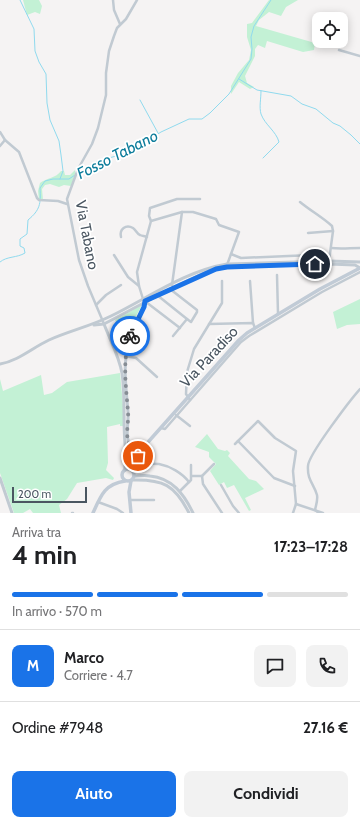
<!DOCTYPE html>
<html lang="it">
<meta charset="utf-8">
<style>
body{margin:0;font-family:Cabin,sans-serif;background:#f2f2f2;color:#202124;height:100vh;display:flex;flex-direction:column;font-size:15px;white-space:nowrap}
*{box-sizing:border-box;margin:0}
p{font-size:13px;color:#757577}
.icon{flex:none;width:22px;height:22px;fill:none;stroke:currentColor;stroke-width:2;stroke-linecap:round;stroke-linejoin:round}
.map{position:relative;height:513px;overflow:hidden}
.details{display:flex;flex-direction:column;background:#fff;flex:1}
.details>*{flex:none}
.controls{position:absolute;left:312px;top:12px;display:grid;gap:8px}
.controls a{display:grid;place-items:center;width:36px;height:36px;border-radius:8px;background:#fff;box-shadow:0 2px 10px #0003;font-size:20px}
.scale{position:absolute;left:12px;bottom:10px;width:75px;box-sizing:border-box;padding-left:4px;border:2px solid #4a5661;border-top:0;font-size:11px;line-height:14px;white-space:nowrap;color:#4a5661;-webkit-text-stroke:3px #fff;paint-order:stroke}
.pin{position:absolute;display:grid;place-items:center;width:34px;height:34px;color:#fff;margin:-17px;border:2px solid #fff;border-radius:50%;box-shadow:0 1px 4px #0007}
.courier{position:absolute;display:grid;place-items:center;width:40px;height:40px;margin:-20px;border:3px solid #1a73e8;border-radius:50%;background:#fff;color:#222;box-shadow:0 1px 5px #0007}
.overview em{font-style:normal;font-weight:800}
.overview div{display:flex;flex-direction:column-reverse}
.overview{display:flex;align-items:center;justify-content:space-between;height:68px;padding:0 12px}
h1{font-size:26px;font-weight:800;line-height:30px}
.bar{display:grid;grid-template-columns:repeat(4,1fr);gap:6px 4px;align-content:center;height:48px;padding:0 12px}
.bar i{height:5px;border-radius:3px;background:#e0e0e0}
.bar .current{background:#1a73e8}
.bar p{grid-column:span 4}
.line{display:flex;align-items:center;gap:10px;padding:0 12px;border-top:1px solid #e0e0e0}
.line div{flex:1}
.round{display:grid;place-items:center;flex:none;width:42px;height:42px;border-radius:8px;background:#f2f2f2}
.primary-button{display:flex;gap:8px;margin-top:auto;padding:8px 12px}
.primary-button a{flex:1;height:46px;border-radius:8px;background:#1a73e8;color:#fff;font-size:16px;font-weight:800;line-height:46px;text-align:center}
.primary-button a+a{background:#f2f2f2;color:#202124}
.map>svg:first-child{display:block}
.green{fill:#c3f1d5}
.lines{fill:none;stroke-linecap:round;stroke-linejoin:round}
.stream{stroke:#90daee;stroke-width:1}
.minor{stroke:#c1cad2;stroke-width:2.5}
.tertiary{stroke:#c1cad2;stroke-width:3}
.secondary{stroke:#c1cbd6;stroke-width:3.5}
.done{stroke:#868d94;stroke-width:4;stroke-dasharray:0 7.2}
.route{stroke:#1a73e8;stroke-width:5}
.labels{text-anchor:middle;stroke-width:3.5;stroke-linejoin:round;paint-order:stroke}
.street-label{font-size:15px;fill:#4a5661;stroke:#fff}
.water-label{font-size:16px;font-style:italic;fill:#0c7c9b;stroke:#fff}
</style>
<div class="map">
<svg width="360" height="513" viewBox="0 0 360 513">
<rect width="100%" height="100%" fill="#f5f3f3"/>
<g class="green">
<polygon points="23,0 39,0 42,6 40,14 35,12 27,15"/>
<polygon points="269,0 298,0 286,7 281,16 269,12 259,20 256,26 315,43 314,50 303,52 267,41 265,48 258,45 255,49 255,56 245,76 247,83 254,87 250,89 239,82 231,94 231,86 238,73 249,60 251,50 247,37 247,24 252,23"/>
<path d="M75,170v4l-4,12 -7,-1 -5,2 -9,-3 -5,1 -3,4 1,11h-4l-1,-9 2,-8c7,-5 16,-5 21,-12h3l1,4h5z"/>
<polygon points="360,299 360,324 347,325 337,329 333,312"/>
<path d="M142,305c-7,13 -14,26 -17,41l-1,-5 1,-1 -6,-17h-2l-2,-3z"/>
<polygon points="120,373 123,405 123,426 120,426 120,424 107,427 108,463 106,470 114,478 113,480 106,478 77,483 67,499 59,505 61,513 33,513 30,509 23,513 14,513 0,473 0,379 3,391 41,375 44,395 52,393 67,382"/>
<polygon points="207,434 218,449 225,451 227,450 230,453 228,456 249,479 256,481 264,489 245,498 251,510 249,511 234,485 227,488 224,482 219,485 210,471 216,464 209,457 209,452 195,447"/>
</g>
<g class="lines">
<g class="stream">
<polyline points="20,0 34,29 35,51 39,62 46,74 47,103 50,120 59,141 61,155 63,171 60,179"/>
<polyline points="239,79 257,90 291,96 302,104 316,109 333,123 340,126 351,135 360,144"/>
<path d="M261,91c0,8 -2,16 0,23 4,11 15,17 18,28l-16,16"/>
<polyline points="140,100 158,133"/>
<polyline points="78,174 98,161 127,153 161,132 189,119 202,119 210,113 229,94 251,59 252,49 251,37 254,26 271,0"/>
<path d="M0,262c7,-6 17,-4 25,-9l-1,-5 -4,-2v-7l7,-5 1,-14c12,-10 13,-16 12,-32l5,-7 8,-2h16l6,-4"/>
</g>
<g class="minor">
<polyline points="113,0 114,10 120,24"/>
<polyline points="339,50 360,56"/>
<polyline points="0,132 5,140 19,152 37,198 39,200 58,201 67,204"/>
<polyline points="0,146 5,140"/>
<path d="M300,202c11,9 22,15 32,24l1,5 -4,30"/>
<polyline points="151,221 149,216 150,208 177,199 200,199"/>
<polyline points="308,233 333,231"/>
<path d="M121,237c-2,-8 5,-13 12,-9 3,2 4,6 7,7 2,1 5,1 7,2"/>
<path d="M331,248c10,1 19,0 29,0"/>
<polyline points="231,254 241,258 312,255"/>
<polyline points="114,255 128,277 139,286 143,299"/>
<polyline points="277,275 278,314"/>
<polyline points="250,281 253,323"/>
<polyline points="172,285 182,212"/>
<polyline points="139,286 137,272 151,221 182,212 193,212 216,219 219,225 239,232 227,265"/>
<polyline points="170,289 197,310 197,312 191,322 187,319 173,336"/>
<polyline points="157,295 187,319"/>
<polyline points="146,302 180,328"/>
<polyline points="96,305 106,295 121,285"/>
<polyline points="104,324 88,286 79,260 67,199 78,169 92,144 98,128 106,95 106,73 109,51 114,36 117,28 126,19 137,0"/>
<polyline points="209,324 253,323 255,328"/>
<polyline points="125,356 136,358 157,377"/>
<polyline points="190,400 186,394 187,372 194,349 222,303 222,281"/>
<polyline points="176,415 190,426"/>
<polyline points="161,428 165,429 241,342 249,336 322,292 360,272"/>
<polyline points="238,441 274,478 295,486"/>
<polyline points="235,444 258,421 275,438 296,451 293,471 296,504 293,513"/>
<path d="M137,460c7,5 13,3 22,4 11,2 23,9 30,18"/>
<polyline points="192,476 202,476 214,464"/>
<polyline points="202,476 203,484 222,513"/>
<polyline points="221,485 233,506 239,513"/>
<polyline points="180,491 191,480 191,465"/>
<polyline points="130,500 154,500"/>
<polyline points="98,502 117,509 123,513"/>
<polyline points="296,504 323,513"/>
<polyline points="72,513 73,513"/>
<path d="M319,513l-4,-3c1,-5 3,-10 2,-15 -3,-11 -10,-15 -9,-29 0,-11 43,-67 52,-77"/>
</g>
<g class="tertiary">
<path d="M104,324c6,16 15,32 18,49 4,27 0,54 4,80"/>
<polyline points="94,325 104,324 170,289 206,272 227,267 329,264 355,265 360,268"/>
<path d="M0,364c18,-3 32,-16 49,-24 20,-9 42,-14 62,-24 37,-18 74,-45 116,-52l102,-3 31,1"/>
<path d="M131,448c-7,-11 -2,-24 -3,-36 -2,-26 -6,-49 2,-74 3,-12 14,-26 15,-37"/>
<path d="M134,476c5,0 11,-1 16,0 22,2 34,18 43,37"/>
<polyline points="0,478 12,513"/>
<path d="M132,480c31,-1 43,5 57,33"/>
</g>
<g class="secondary">
<polyline points="136,448 141,446 146,443"/>
<polyline points="138,456 149,441 239,340 247,333 320,289 360,268"/>
<circle cx="128" cy="475" r="6"/>
<polyline points="125,470 126,453 128,450 136,448 138,456 132,471"/>
<polyline points="131,481 129,492 131,513"/>
<path d="M93,513c8,-18 12,-29 32,-32"/>
</g>
</g>
<g class="lines">
<path class="done" d="M130,336c-8,25 -4,50 -2,76 1,12 -4,25 3,36h5l2,8"/>
<polyline class="route" points="130,336 144,307 145,301 216,269 227,267 315,264"/>
</g>
<g class="labels">
<g class="street-label">
<text transform="translate(87 235) rotate(79)" y="5">Via Tabano</text>
<text transform="translate(209 357) rotate(-47)" y="5">Via Paradiso</text>
</g>
<g class="water-label">
<text transform="translate(117 154) rotate(-27)" y="6">Fosso Tabano</text>
</g>
</g>
</svg>
<div class="controls">
<a><svg class="icon" aria-label="locate" viewBox="0 0 24 24"><circle cx="12" cy="12" r="6"/><path d="M12 2v4M12 18v4M2 12h4M18 12h4"/></svg></a>
</div>
<div class="scale">200 m</div>
<div class="pin" style="left:138px;top:456px;background:#ea580c"><svg class="icon" aria-label="bag" viewBox="0 0 24 24"><path d="M5 8h14l-1 12H6zM9 8a3 3 0 0 1 6 0"/></svg></div>
<div class="pin" style="left:315px;top:264px;background:#1f2937"><svg class="icon" aria-label="home" viewBox="0 0 24 24"><path d="M3 11l9-7 9 7M6 9v11h12V9"/></svg></div>
<div class="courier" style="left:130px;top:336px"><svg class="icon" aria-label="bike" viewBox="0 0 24 24"><circle cx="6" cy="16" r="4"/><circle cx="18" cy="16" r="4"/><path d="M6 16l4-8h5l3 8M10 8l3 8H6M13 5h3"/></svg></div>
</div>
<section class="details">
<div class="overview"><div><h1>4 min</h1><p>Arriva tra</p></div><em>17:23–17:28</em></div>
<div class="bar"><i class="current"></i><i class="current"></i><i class="current"></i><i></i><p>In arrivo · 570 m</p></div>
<div class="line" style="height:72px"><b class="round" style="background:#1a73e8;color:#fff">M</b><div><b>Marco</b><p>Corriere · 4.7</p></div><a class="round"><svg class="icon" aria-label="chat" viewBox="0 0 24 24"><path d="M4 5h16v11H9l-5 4z"/></svg></a><a class="round"><svg class="icon" aria-label="phone" viewBox="0 0 24 24"><path d="M5 4h4l2 5-3 2q2 4 5 5l2-3 5 2v4C11 20 4 13 5 4z"/></svg></a></div>
<div class="line" style="height:52px"><div>Ordine #7948</div><b>27.16 €</b></div>
<div class="primary-button"><a>Aiuto</a><a>Condividi</a></div>
</section>
